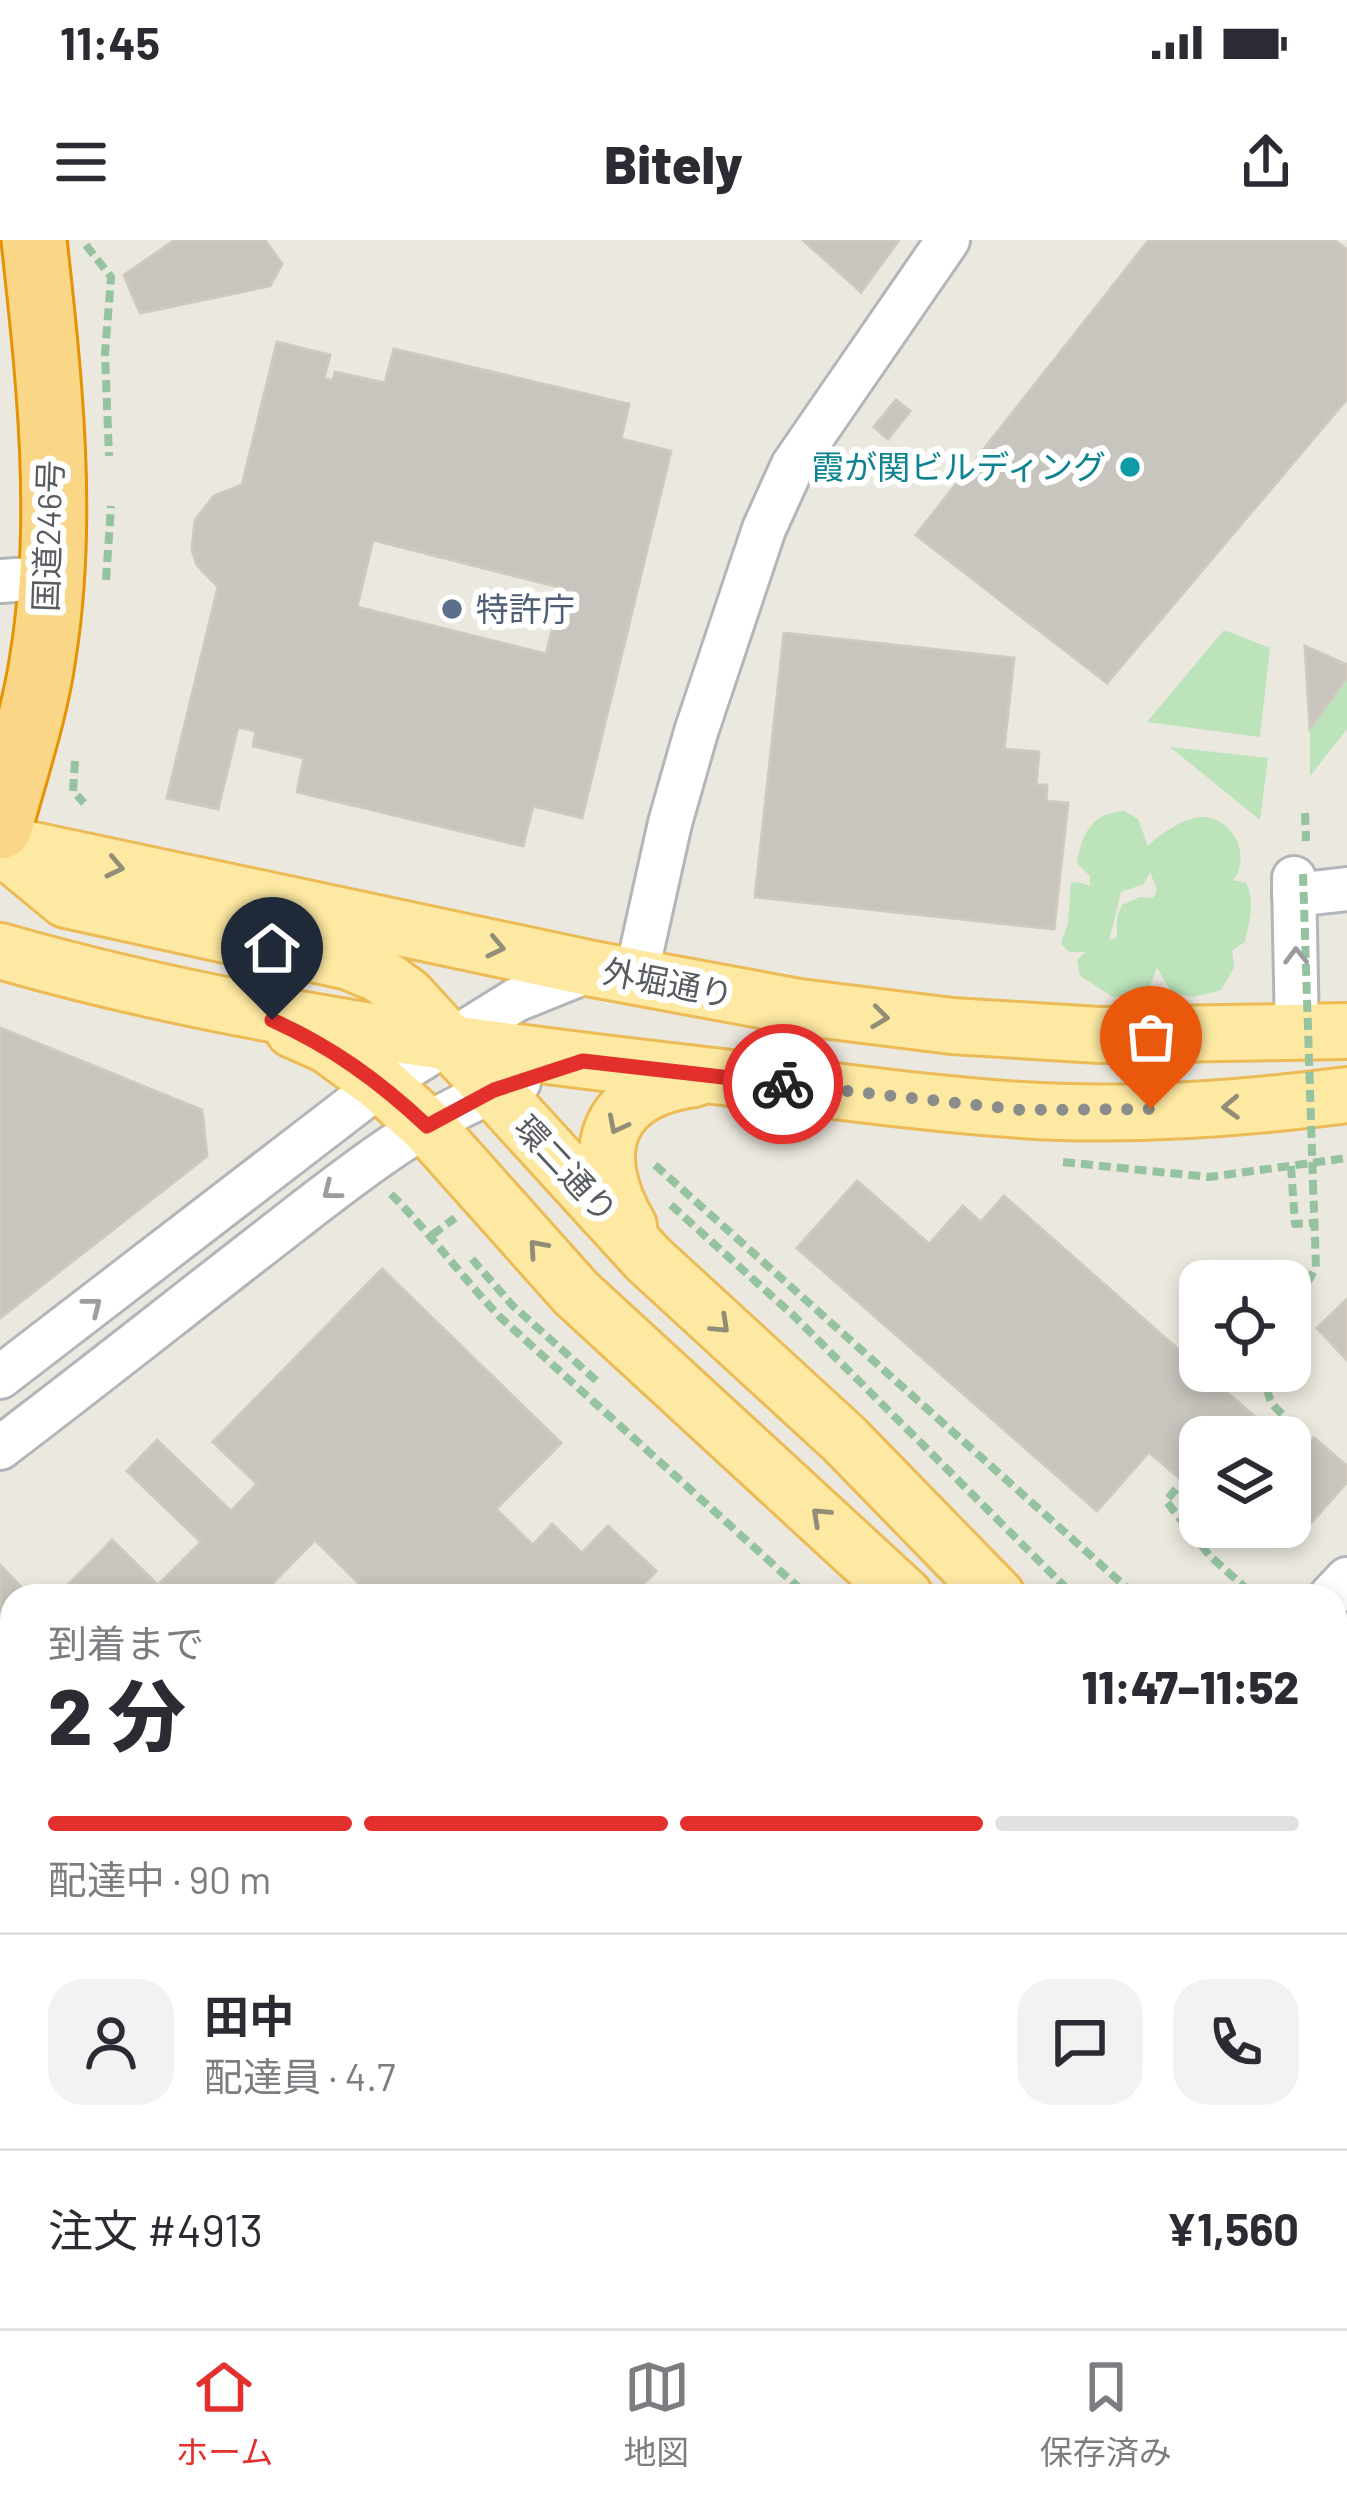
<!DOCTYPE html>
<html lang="ja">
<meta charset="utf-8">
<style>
body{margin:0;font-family:Barlow,"Noto Sans JP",sans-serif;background:#f2f2f3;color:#2b2b33;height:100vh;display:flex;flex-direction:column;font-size:45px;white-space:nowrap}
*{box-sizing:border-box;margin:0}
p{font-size:39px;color:#7c7c81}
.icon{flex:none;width:66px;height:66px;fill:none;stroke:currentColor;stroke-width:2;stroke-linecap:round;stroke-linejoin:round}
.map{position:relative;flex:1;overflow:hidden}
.panel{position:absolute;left:0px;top:1344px;width:1347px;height:744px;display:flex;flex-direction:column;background:#fff;border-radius:36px 36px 0 0;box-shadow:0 6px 18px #0003}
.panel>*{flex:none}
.buttons{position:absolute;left:1179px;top:1020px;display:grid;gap:24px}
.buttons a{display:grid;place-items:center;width:132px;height:132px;border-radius:24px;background:#fff;box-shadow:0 6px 18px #0003;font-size:60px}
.pin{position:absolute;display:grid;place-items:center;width:102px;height:102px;color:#fff;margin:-123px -51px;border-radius:50% 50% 50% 0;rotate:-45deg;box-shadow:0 0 12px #0007}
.pin .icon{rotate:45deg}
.courier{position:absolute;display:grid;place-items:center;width:120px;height:120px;margin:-60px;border:9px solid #e4302c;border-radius:50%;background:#fff;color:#222;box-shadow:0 3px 15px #0007}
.head em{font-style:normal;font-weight:800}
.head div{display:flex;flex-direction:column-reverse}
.head{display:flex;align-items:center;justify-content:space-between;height:204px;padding:0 48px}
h1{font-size:78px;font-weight:800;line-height:90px}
.bar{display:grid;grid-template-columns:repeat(4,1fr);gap:18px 12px;align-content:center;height:144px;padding:0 48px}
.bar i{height:15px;border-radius:9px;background:#e1e1e2}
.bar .active{background:#e4302c}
.bar p{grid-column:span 4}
.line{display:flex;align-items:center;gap:30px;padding:0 48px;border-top:3px solid #e1e1e2}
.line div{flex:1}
.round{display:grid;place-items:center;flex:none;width:126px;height:126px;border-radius:36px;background:#f2f2f3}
.status{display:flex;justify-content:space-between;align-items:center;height:84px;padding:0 60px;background:#fff;direction:ltr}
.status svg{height:33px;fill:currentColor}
header{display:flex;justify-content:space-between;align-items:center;height:156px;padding:0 48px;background:#fff;font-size:54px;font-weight:800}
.dock{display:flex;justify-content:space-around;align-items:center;height:168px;border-top:3px solid #e1e1e2;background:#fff;font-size:33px;color:#7c7c81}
.dock a{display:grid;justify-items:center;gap:6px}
.dock .active{color:#e4302c}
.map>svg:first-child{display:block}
.green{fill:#bde3bb;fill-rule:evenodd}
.building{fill:#c8c4be;stroke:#cfc9be;stroke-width:3;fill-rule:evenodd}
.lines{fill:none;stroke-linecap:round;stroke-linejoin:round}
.minor-casing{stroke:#b2b6ba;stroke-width:48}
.major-casing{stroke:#edbb56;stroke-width:60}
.highway-casing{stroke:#e59305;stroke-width:69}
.path{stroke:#95c3a0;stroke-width:8;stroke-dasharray:12 6;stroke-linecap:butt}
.minor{stroke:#fff;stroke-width:42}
.major{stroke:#fde9a2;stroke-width:54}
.highway{stroke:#fad787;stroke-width:63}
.path-bridge{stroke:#95c3a0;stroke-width:8;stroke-dasharray:12 6;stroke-linecap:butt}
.oneway{stroke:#928d77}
.oneway2{stroke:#9b9da0}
.done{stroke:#8b8d8c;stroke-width:12;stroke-dasharray:0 21.6}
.route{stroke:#e4302c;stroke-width:15}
.culture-dot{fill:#0f9aa8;stroke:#fff;stroke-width:4.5}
.service-dot{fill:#5c6f8a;stroke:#fff;stroke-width:4.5}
.labels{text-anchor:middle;stroke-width:12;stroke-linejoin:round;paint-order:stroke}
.culture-label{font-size:33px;fill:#0d838f;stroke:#fff;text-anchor:end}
.street-label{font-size:33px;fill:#585c60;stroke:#fff}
.service-label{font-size:33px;fill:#4e5e75;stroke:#fff;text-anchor:start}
</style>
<div class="status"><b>11:45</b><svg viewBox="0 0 49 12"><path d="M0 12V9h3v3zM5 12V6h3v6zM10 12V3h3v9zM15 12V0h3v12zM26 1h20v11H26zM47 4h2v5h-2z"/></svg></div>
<header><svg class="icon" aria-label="menu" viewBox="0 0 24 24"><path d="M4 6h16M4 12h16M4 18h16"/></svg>Bitely<svg class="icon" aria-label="share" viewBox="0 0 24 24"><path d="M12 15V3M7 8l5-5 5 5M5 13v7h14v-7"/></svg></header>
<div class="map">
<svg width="1347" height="2088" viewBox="0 0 1347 2088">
<rect width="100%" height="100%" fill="#ebe8df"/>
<g class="green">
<polygon points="1224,390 1270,408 1260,497 1147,482"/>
<polygon points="1347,438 1347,489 1310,536 1310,488"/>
<polygon points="1170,507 1268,518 1260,580"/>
<path d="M1124,571l14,8 10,27c12,-12 34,-27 52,-29 32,-2 53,40 33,63l13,3c10,18 3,39 -1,59l-13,8 2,18 -13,22 -27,7 -22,-4 -15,-25 -11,27 -33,2 -33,-21 -3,-16 9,-8h-17l-8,-8 7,-21 3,-40 8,-1 11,4v-10l-13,-13c5,-30 15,-50 47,-52zM1150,632l7,18 -4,8 -13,-1 -18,8 -5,12v20l-8,4 12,-49 23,-8z"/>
</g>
<g class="building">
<polygon points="175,0 265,0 282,24 270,46 140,73 124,35"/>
<polygon points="803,0 899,0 861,52"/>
<polygon points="1149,0 1334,0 1347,10 1347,159 1107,443 916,295"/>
<path d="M277,102l53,13 -6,23 9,3 2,-9 50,11 9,-34 235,55 -8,35 50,12 -89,367 -49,-12 -10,40 -226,-54 7,-34 -51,-12 3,-15 -18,-4 -20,82 -51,-11 51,-211 -21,-22 -5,-15 3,-30 19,-24 28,-11zM373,300l190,48 -17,66 -189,-47z"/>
<polygon points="896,160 910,171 888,199 874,187"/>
<polygon points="784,393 1014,418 1004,509 1039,512 1036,545 1047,545 1046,561 1068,563 1054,689 755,657"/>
<polygon points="1305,406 1347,425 1347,438 1310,488"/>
<polygon points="0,788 202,870 207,916 0,1078"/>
<polygon points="857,941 929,1004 963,966 981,982 1004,956 1272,1192 1267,1197 1200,1197 1200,1256 1149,1212 1097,1271 797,1008"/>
<polygon points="382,1029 561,1203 496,1269 533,1305 552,1284 582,1313 608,1286 656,1331 632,1356 372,1356 315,1300 260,1356 57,1356 112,1300 158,1345 201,1302 127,1231 157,1200 231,1271 257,1244 213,1202"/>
<polygon points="1347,1059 1347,1120 1317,1088"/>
<polygon points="1314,1198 1347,1226 1347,1242 1295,1301 1278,1287 1290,1287 1290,1225"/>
<polygon points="0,1325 30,1356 12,1356 12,1500 0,1512"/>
<polygon points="1347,1390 1347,1464 1337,1474 1335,1401"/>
<polygon points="12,1603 12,2035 0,2023 0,1615"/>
<polygon points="1335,2048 1347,2067 1347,2088 1189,2088 1195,2076 1335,2076"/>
<polygon points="53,2076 328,2076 316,2088 65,2088"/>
<polygon points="799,2076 1083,2076 1077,2088 826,2088"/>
</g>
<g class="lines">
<defs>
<g id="minor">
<polyline points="0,341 49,338"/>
<polyline points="1294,638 1297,794"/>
<polyline points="1294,655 1347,649"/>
<polyline points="636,736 670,583 696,492 764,289 793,225 948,0"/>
<polyline points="0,1137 381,844 516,760 593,729"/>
<path d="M0,1208c86,-65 170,-132 255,-198 82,-63 165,-135 264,-168"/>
<polyline points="1331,1356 1347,1339"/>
<polyline points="1335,1514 1347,1519"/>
<polyline points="595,2088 607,2076"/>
<polyline points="1153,2088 1160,2076"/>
</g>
<g id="major">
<polyline points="0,603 593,729 799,767 952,786 1099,795 1347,791"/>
<polyline points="2,607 66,660 349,722 378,734 407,755 648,1019 844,1199 997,1356"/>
<path d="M0,711c229,66 469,97 705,124 105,12 211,28 316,35 108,7 219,-1 326,-15"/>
<polyline points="293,790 327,805 381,844 427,886 576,1053 905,1356"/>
<path d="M629,986c-43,-73 -24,-135 65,-147"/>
<polyline points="1335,1766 1347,1785"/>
<polyline points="1335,1911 1347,1934"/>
</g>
<path id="highway" d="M0,587c15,-56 35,-114 43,-171 22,-137 6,-280 -9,-416"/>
</defs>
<use href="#minor" class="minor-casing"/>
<use href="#major" class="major-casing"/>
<use href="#highway" class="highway-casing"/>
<g class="path">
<polyline points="86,5 111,37 105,114 109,216"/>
<polyline points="106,340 111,266"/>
<polyline points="75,521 73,551 84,563"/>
<polyline points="1305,573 1306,601"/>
<polyline points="1063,922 1209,937 1347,918"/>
<polyline points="655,925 1136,1356"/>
<polyline points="1291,926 1295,984 1314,983"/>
<path d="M391,954c39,39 71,83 109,123l308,279"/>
<polyline points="671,965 795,1077 1074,1356"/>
<polyline points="432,995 455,978"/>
<polyline points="472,1019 512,1065 598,1142"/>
<polyline points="1290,1074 1316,1027 1313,944"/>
<path d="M1270,1131c-9,37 10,35 27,60l-7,9"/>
<polyline points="1176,1249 1166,1261 1210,1316 1249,1351 1245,1356"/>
<polyline points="1335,1633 1347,1654"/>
<polyline points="1335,1667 1347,1685"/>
<polyline points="1335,2005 1347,2024"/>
<polyline points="1335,2031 1347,2050"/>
</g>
<use href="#minor" class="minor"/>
<use href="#major" class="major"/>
<use href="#highway" class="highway"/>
<polyline class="path-bridge" points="1303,634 1313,944"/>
</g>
<defs><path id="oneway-chevron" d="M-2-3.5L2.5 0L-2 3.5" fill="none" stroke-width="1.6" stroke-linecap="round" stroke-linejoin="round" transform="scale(3)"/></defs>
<g class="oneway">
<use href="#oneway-chevron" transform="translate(115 627) rotate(12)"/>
<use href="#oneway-chevron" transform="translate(496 707) rotate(12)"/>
<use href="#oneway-chevron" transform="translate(880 777) rotate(7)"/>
<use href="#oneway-chevron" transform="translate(1231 867) rotate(178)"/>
<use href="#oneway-chevron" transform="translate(617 885) rotate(117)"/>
<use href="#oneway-chevron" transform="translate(537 1008) rotate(-131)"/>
<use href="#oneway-chevron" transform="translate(721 1085) rotate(43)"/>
<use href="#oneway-chevron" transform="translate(820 1276) rotate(-137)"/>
</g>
<g class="oneway2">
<use href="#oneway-chevron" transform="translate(1296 716) rotate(-91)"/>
<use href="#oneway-chevron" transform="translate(331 951) rotate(142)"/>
<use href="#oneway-chevron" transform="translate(93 1066) rotate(-38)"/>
</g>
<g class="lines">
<polyline class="done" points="783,844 1022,870 1151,869"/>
<path class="route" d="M272,780c60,27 107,61 155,106l67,-36 89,-29 200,23"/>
</g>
<circle class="culture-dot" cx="1130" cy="227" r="12"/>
<circle class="service-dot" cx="452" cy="369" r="12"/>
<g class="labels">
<g class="culture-label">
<text x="1106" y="239">霞が関ビルディング</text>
</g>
<g class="street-label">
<text transform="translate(48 296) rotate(-88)" y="12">国道246号</text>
<text transform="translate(668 743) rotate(11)" y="12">外堀通り</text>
<text transform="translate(566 929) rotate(47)" y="12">環二通り</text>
</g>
<g class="service-label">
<text x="476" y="381">特許庁</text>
</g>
</g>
</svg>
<div class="buttons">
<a><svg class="icon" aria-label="locate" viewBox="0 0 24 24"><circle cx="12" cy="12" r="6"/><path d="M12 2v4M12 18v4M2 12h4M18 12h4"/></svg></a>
<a><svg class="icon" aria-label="layers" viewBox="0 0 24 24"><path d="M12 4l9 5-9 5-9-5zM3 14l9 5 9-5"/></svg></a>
</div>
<div class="pin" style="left:1151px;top:869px;background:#ea580c"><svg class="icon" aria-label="bag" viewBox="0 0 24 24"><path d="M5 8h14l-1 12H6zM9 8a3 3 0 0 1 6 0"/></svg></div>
<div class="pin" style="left:272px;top:780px;background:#1f2937"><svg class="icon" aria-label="home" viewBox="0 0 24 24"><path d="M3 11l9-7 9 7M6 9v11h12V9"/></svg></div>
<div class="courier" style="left:783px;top:844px"><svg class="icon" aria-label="bike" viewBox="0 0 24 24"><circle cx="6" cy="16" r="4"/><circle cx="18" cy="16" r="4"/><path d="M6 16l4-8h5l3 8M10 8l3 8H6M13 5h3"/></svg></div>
<section class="panel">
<div class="head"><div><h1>2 分</h1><p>到着まで</p></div><em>11:47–11:52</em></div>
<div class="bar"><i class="active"></i><i class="active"></i><i class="active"></i><i></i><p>配達中 · 90 m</p></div>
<div class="line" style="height:216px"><a class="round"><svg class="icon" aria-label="person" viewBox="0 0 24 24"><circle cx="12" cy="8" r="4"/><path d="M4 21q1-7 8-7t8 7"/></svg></a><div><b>田中</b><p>配達員 · 4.7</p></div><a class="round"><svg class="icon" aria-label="chat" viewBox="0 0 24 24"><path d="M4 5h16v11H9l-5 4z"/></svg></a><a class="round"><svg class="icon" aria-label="phone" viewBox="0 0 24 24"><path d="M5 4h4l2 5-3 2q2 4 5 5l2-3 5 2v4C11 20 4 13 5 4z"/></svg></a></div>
<div class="line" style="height:156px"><div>注文 #4913</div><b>¥1,560</b></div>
</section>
</div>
<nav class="dock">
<a class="active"><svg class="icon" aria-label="home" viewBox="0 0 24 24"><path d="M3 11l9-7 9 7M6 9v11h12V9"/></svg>ホーム</a>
<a><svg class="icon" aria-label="map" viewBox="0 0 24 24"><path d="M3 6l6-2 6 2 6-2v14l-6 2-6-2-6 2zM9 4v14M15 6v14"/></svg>地図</a>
<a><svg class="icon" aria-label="saved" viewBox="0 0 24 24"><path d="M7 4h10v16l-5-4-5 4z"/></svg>保存済み</a>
</nav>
